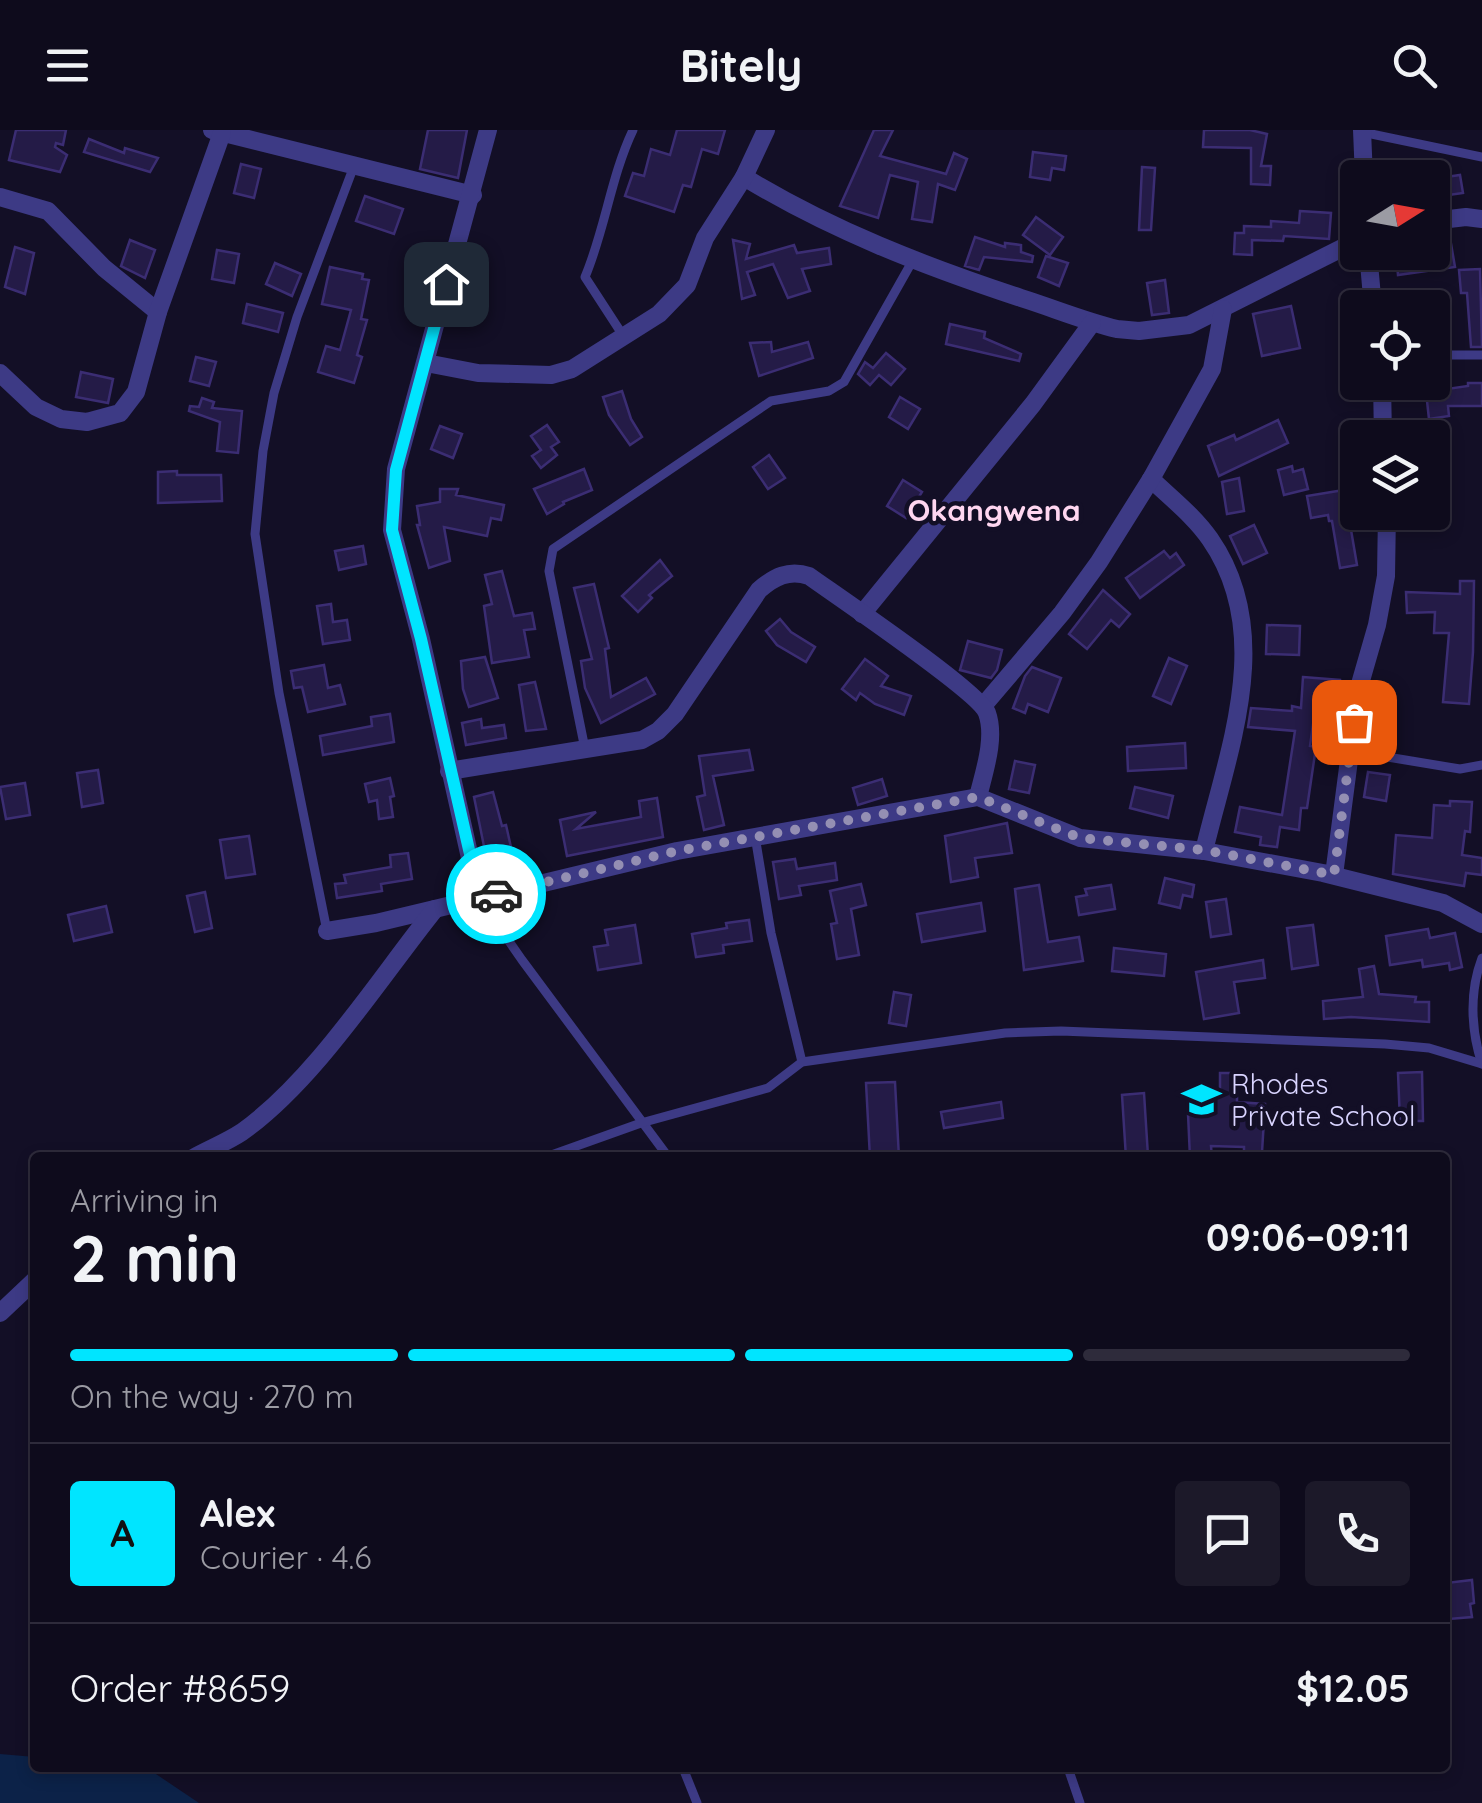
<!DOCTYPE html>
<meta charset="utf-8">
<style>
body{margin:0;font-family:Quicksand,sans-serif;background:#1c1929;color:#f1f3f6;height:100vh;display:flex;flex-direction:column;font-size:38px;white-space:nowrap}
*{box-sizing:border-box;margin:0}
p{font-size:32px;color:#9b9ba3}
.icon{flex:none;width:55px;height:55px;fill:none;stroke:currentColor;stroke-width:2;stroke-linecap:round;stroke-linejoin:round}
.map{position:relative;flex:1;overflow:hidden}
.sheet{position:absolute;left:30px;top:1022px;width:1420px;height:620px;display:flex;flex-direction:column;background:#0e0b1c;border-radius:10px;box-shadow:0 5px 15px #0003,0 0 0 2px #2e2b3b}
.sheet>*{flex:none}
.needle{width:65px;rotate:79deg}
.fabs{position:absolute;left:1340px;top:30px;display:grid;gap:20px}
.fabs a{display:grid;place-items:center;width:110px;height:110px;border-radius:10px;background:#0e0b1c;box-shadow:0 5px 15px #0003,0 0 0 2px #2e2b3b;font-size:50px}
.pin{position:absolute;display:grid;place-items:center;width:85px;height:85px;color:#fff;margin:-42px;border-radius:20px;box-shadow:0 5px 15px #0006}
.courier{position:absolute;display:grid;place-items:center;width:100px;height:100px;margin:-50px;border:8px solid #00e5ff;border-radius:50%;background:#fff;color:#222;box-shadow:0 2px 12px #0007}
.overview em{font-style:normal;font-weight:700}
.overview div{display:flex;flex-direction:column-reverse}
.overview{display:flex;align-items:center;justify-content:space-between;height:170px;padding:0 40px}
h1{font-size:65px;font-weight:700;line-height:75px}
.bar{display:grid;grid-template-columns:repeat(4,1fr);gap:15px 10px;align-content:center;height:120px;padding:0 40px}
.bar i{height:12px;border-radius:8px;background:#2e2b3b}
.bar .on{background:#00e5ff}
.bar p{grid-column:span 4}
.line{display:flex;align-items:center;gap:25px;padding:0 40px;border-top:2px solid #2e2b3b}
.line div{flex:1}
.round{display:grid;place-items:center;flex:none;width:105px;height:105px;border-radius:10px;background:#1c1929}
header{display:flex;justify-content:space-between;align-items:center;height:130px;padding:0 40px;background:#0e0b1c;font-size:45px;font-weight:700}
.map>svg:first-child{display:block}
.water{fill:#0c2248}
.building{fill:#241b47;stroke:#3b2d73;stroke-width:2.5}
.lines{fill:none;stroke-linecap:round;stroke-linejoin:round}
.service{stroke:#3d3a85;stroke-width:9}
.minor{stroke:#3d3a85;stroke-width:18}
.done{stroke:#948fb3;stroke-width:10;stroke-dasharray:0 18}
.route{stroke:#00e5ff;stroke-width:12}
.labels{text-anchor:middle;stroke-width:9;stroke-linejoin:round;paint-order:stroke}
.poi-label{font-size:28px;fill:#d9d4ff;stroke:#130f26;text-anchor:start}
.neighbourhood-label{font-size:30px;font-weight:bold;fill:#ffd6f0;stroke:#130f26}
</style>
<header><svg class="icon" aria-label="menu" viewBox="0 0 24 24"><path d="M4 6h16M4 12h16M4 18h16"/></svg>Bitely<svg class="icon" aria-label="search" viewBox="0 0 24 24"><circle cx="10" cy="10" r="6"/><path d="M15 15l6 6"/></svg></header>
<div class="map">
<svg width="1482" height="1673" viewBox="0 0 1482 1673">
<rect width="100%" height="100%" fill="#130f26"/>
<polygon class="water" points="0,1624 35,1627 35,1638 147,1638 199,1673 0,1673"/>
<g class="building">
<polygon points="16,0 66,0 63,15 56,13 55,17 67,25 60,42 9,30"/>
<polygon points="428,0 467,0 458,48 420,39"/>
<polygon points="677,0 725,0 718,24 702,19 691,57 683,55 674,82 625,66 633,43 644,46 651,19 670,25"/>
<polygon points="874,0 893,0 880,26 946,44 954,23 967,29 955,60 938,54 932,92 912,89 918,52 890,45 878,88 840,76"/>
<polygon points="1204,0 1250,0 1267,4 1261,36 1271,36 1270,55 1251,54 1251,18 1203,17"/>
<polygon points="89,9 124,23 125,18 158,28 150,42 84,22"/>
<polygon points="1033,22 1066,26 1064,40 1052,38 1050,50 1030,47"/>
<polygon points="241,34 261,39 254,68 234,63"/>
<polygon points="1142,37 1155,38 1151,100 1139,100"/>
<polygon points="1460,45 1463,63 1434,67 1432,49"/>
<polygon points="365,66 403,79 394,104 356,91"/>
<polygon points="1300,81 1331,83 1329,109 1284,106 1283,111 1252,110 1252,125 1234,124 1235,103 1244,103 1244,96 1271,97 1271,91 1299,93"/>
<polygon points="1036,87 1063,107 1050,125 1023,105"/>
<polygon points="1449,102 1455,137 1398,145 1396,122 1432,122 1432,104"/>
<polygon points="975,107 1005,117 1005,113 1021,115 1021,122 1033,126 1032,132 984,127 979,140 965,136"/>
<polygon points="130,110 155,120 145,148 121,136"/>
<polygon points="733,110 750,114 746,129 794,115 797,123 829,118 831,134 802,139 810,161 788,168 773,134 747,142 755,165 742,169"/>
<polygon points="15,117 34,123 25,164 5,157"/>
<polygon points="217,120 239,124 234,153 212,149"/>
<polygon points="1046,126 1068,133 1059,156 1038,147"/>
<polygon points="275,133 301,144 292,166 266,154"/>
<polygon points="330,137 363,144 362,149 369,150 361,189 367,190 357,225 362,227 354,253 318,242 326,216 340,220 351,180 322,174"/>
<polygon points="1480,139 1482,217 1471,217 1467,163 1461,163 1459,140"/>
<polygon points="1165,150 1169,183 1152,185 1147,153"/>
<polygon points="247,174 283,183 278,202 243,193"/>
<polygon points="1291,176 1300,218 1262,226 1253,184"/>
<polygon points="950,194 985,202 984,208 1021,224 1019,231 946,214"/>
<polygon points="771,212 772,222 808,212 813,228 759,246 750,213"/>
<polygon points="886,223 905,239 891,255 879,245 870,255 858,244 865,232 873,238"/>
<polygon points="196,227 216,232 209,256 190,251"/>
<polygon points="81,242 113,249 108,273 76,267"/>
<polygon points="1468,253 1482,253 1482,276 1448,276 1449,286 1429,289 1426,262 1468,256"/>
<polygon points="622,261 631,289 642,307 630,315 609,285 603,267"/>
<polygon points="900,267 920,279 908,299 889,287"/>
<polygon points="202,268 214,272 212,278 242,281 238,323 217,321 220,292 189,281 190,276 199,277"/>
<polygon points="1278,290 1288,313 1219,346 1208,316 1234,305 1236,310"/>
<polygon points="547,295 559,312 551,317 557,325 541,338 532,326 541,320 531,306"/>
<polygon points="440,296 462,304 453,328 431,319"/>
<polygon points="769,325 785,348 768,359 753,337"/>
<polygon points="1292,336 1293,342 1303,339 1308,359 1284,365 1278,340"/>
<polygon points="584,339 592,360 563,372 564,374 547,384 534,359"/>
<polygon points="177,341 177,345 221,345 222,371 158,373 158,342"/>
<polygon points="1239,348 1244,381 1227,384 1222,352"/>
<polygon points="903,350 922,362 906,388 887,376"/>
<polygon points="440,359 458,359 456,365 504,375 501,390 491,388 487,406 444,397 450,431 429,438 417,395 420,395 417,376 440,372"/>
<polygon points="1350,359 1355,387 1349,388 1357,435 1340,438 1332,391 1329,391 1328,385 1311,388 1307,366"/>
<polygon points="1254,395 1267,423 1243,434 1230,406"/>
<polygon points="363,416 366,434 339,440 335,421"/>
<polygon points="1164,421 1170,428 1176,423 1184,435 1140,468 1126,448"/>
<polygon points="660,430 672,446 649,465 652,468 638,482 622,466"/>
<polygon points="502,441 514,486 532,483 535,499 524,500 529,527 492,533 484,476 492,474 485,445"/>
<polygon points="1460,451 1474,451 1473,522 1469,574 1443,572 1449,503 1434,503 1435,482 1407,483 1406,462 1460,464"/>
<polygon points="594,454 609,518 605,519 611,567 646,548 655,564 601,593 585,558 581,531 592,529 574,458"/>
<polygon points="1103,460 1130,484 1119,497 1111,490 1087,519 1069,504"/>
<polygon points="331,474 333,492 347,490 350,510 323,514 317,476"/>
<polygon points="780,489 791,502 815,517 806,532 777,515 766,501"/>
<polygon points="1267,495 1300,496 1299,525 1266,524"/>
<polygon points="968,511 1002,520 997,540 991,548 960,540"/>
<polygon points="485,527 498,568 469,577 463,559 461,531"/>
<polygon points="1169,528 1187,536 1171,574 1153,566"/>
<polygon points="865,529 888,546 881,556 911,566 904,585 875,574 860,563 856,570 842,559"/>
<polygon points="324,535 328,558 340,555 345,574 308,582 302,557 294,558 291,541"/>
<polygon points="1032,537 1061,548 1048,582 1028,574 1025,583 1013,578 1025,546"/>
<polygon points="1303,547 1340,550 1339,567 1317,566 1310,616 1316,617 1307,678 1301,678 1299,700 1280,697 1277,717 1260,715 1261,707 1235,702 1240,677 1282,685 1295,601 1248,597 1251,578 1292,581 1292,576 1301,578"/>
<polygon points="535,552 546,599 526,601 519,555"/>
<polygon points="390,584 394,612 323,625 320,606 372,596 371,587"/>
<polygon points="481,589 482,598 504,595 506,608 466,615 462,593"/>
<polygon points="1185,613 1186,638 1128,641 1127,617"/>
<polygon points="749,620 753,640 713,646 724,695 704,700 697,667 705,665 699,626"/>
<polygon points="1015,631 1035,635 1029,663 1009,659"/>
<polygon points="98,640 103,673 82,677 77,643"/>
<polygon points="1368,642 1390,645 1386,671 1364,667"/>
<polygon points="390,648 394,666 390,667 393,687 379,689 377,670 369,672 365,654"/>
<polygon points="882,649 887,666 858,675 853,658"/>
<polygon points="25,653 30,685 6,689 0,657"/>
<polygon points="1135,657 1173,666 1168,688 1130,678"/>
<polygon points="493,662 502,696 506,695 515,735 489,741 474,667"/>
<polygon points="657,668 663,707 567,726 560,690 596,682 576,699 641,687 639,671"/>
<polygon points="1450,671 1472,672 1470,702 1465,701 1462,725 1482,728 1482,745 1466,743 1464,756 1393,744 1396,705 1432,708 1434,675 1450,676"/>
<polygon points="1007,693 1012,723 975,728 978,747 951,752 945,706"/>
<polygon points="249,706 255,744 226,748 220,710"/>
<polygon points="408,723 412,749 381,754 382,761 337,768 335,754 346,753 344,745 391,737 390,725"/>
<polygon points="795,729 797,739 835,733 837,750 799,756 801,765 779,769 773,732"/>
<polygon points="1165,748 1194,755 1192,767 1183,765 1180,778 1159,773"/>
<polygon points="861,754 866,775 851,779 859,825 837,829 831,794 837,793 830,761"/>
<polygon points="1039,755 1048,812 1079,807 1083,831 1024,840 1015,759"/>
<polygon points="1111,755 1115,779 1079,785 1076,767 1087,765 1085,759"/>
<polygon points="205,762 212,798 195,802 187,766"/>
<polygon points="1226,769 1231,804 1211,807 1206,772"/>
<polygon points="981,773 985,801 922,812 917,784"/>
<polygon points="106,776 112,802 74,811 68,785"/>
<polygon points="749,790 752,811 723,815 724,823 696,827 692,804 727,798 726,793"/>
<polygon points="635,795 641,833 598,840 594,817 608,815 605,800"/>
<polygon points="1313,795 1318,835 1292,839 1287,798"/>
<polygon points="1428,799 1430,808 1455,803 1462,837 1450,840 1449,833 1423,837 1422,830 1390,835 1386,806"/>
<polygon points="1114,818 1166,824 1164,846 1112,841"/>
<polygon points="1263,830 1265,848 1234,852 1239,883 1204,889 1196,842"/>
<polygon points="1374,836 1379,864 1416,867 1415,872 1429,872 1429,892 1351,887 1324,889 1323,871 1363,867 1359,839"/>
<polygon points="894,862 911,865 906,896 889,893"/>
<polygon points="1422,942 1423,991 1400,991 1398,943"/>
<polygon points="1220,943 1237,943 1237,972 1265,974 1262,1022 1244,1021 1244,1017 1211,1016 1212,1028 1190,1028 1187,961 1220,960"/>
<polygon points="895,952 899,1028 870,1028 866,953"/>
<polygon points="1144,963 1148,1026 1126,1028 1122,965"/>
<polygon points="1001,972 1003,988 944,998 941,982"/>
<polygon points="1472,1450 1474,1473 1470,1474 1472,1487 1449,1489 1446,1453"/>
</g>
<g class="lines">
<g class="service">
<polyline points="1362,2 1482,27"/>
<path d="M624,207l-39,-60c20,-47 26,-101 48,-147"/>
<polyline points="1432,225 1482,225"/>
<polyline points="585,619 549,441 553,419 771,271 829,261 844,252 913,130"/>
<polyline points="1351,621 1460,639 1482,635"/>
<polyline points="755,706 771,803 802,932"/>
<polyline points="479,768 522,830 669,1028"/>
<polyline points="327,801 279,563 255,404 263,321 274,263 297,187 354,36"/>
<path d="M1482,934c-11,-33 -13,-72 0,-106"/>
<polyline points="543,1028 641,993 768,958 802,932 1005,903 1061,901 1385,914 1429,918 1482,934"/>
<polyline points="683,1638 697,1673"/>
<polyline points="1068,1638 1080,1673"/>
</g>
<g class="minor">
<polyline points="212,0 473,65"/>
<polyline points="1362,0 1364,48"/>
<path d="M744,47c87,53 180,89 277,121 32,10 63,23 96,31l22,2 50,-6 169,-85"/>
<polyline points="0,67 48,81 104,138 158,182"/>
<polyline points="1432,91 1466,87 1482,89"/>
<polyline points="1368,122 1373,178"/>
<polyline points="426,233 478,243 551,245 572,239 659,184 687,155 705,108 744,47 766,0"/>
<polyline points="0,243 36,277 61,289 87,292 120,283 136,262 158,182 222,3"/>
<polyline points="1382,252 1383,308"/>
<path d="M1151,349c21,20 43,37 59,60 66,95 18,211 -6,312"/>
<polyline points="862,484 1033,274 1092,193"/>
<polyline points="983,576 1062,483 1099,432 1151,349 1212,239 1223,179"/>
<path d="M449,641l193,-31 16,-9 17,-17 84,-124c15,-13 30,-21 50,-14 28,20 170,116 178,137 9,25 -3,59 -9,84"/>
<polyline points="1334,745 1358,561 1377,495 1386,446 1387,382"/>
<polyline points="479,768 421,509 392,400 396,339 488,0"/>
<polyline points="327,801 376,793 677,721 978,667 1080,708 1204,721 1323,743 1443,773 1482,794"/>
<path d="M193,1028c16,-9 34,-16 49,-26 73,-52 136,-152 193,-223"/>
<polyline points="0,1183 35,1150"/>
</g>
</g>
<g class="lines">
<polyline class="done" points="496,764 677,721 978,667 1080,708 1204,720 1334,745 1354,592"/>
<polyline class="route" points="446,154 396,340 392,400 421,509 480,768 496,764"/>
</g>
<defs>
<symbol id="school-bare" viewBox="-9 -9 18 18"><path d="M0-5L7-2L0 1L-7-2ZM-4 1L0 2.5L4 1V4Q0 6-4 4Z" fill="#00e5ff" stroke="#130f26" stroke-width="2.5" paint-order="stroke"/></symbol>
</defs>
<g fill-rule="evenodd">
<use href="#school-bare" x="1174" y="942" width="55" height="55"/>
</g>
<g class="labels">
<g class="poi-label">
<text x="1231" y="964">Rhodes<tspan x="1231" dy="32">Private School</tspan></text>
</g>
<g class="neighbourhood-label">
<text x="994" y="391">Okangwena</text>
</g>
</g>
</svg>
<div class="fabs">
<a><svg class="needle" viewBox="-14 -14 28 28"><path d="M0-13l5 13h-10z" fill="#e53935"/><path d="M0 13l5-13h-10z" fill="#9b9ba3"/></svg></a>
<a><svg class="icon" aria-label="locate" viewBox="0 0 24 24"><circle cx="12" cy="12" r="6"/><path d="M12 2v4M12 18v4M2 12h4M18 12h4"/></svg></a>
<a><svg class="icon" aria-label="layers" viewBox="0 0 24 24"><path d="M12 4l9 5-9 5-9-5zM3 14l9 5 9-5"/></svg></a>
</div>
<div class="pin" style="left:1354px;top:592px;background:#ea580c"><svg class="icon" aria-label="bag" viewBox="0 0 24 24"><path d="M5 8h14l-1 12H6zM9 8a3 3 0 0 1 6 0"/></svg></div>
<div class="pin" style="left:446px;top:154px;background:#1f2937"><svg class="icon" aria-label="home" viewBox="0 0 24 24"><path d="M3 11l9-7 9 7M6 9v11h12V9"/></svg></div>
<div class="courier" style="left:496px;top:764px"><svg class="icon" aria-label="car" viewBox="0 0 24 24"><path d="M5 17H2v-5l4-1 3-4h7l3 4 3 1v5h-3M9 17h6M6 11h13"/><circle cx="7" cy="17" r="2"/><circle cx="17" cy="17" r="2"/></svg></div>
<section class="sheet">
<div class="overview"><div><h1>2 min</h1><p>Arriving in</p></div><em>09:06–09:11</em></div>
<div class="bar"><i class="on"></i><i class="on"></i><i class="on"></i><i></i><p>On the way · 270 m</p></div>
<div class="line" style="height:180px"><b class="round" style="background:#00e5ff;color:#111">A</b><div><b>Alex</b><p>Courier · 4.6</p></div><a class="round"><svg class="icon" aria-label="chat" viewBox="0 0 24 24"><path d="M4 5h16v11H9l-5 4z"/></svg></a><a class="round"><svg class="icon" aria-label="phone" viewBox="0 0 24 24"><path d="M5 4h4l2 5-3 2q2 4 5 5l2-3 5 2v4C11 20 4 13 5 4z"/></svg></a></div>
<div class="line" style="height:130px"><div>Order #8659</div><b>$12.05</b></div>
</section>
</div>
